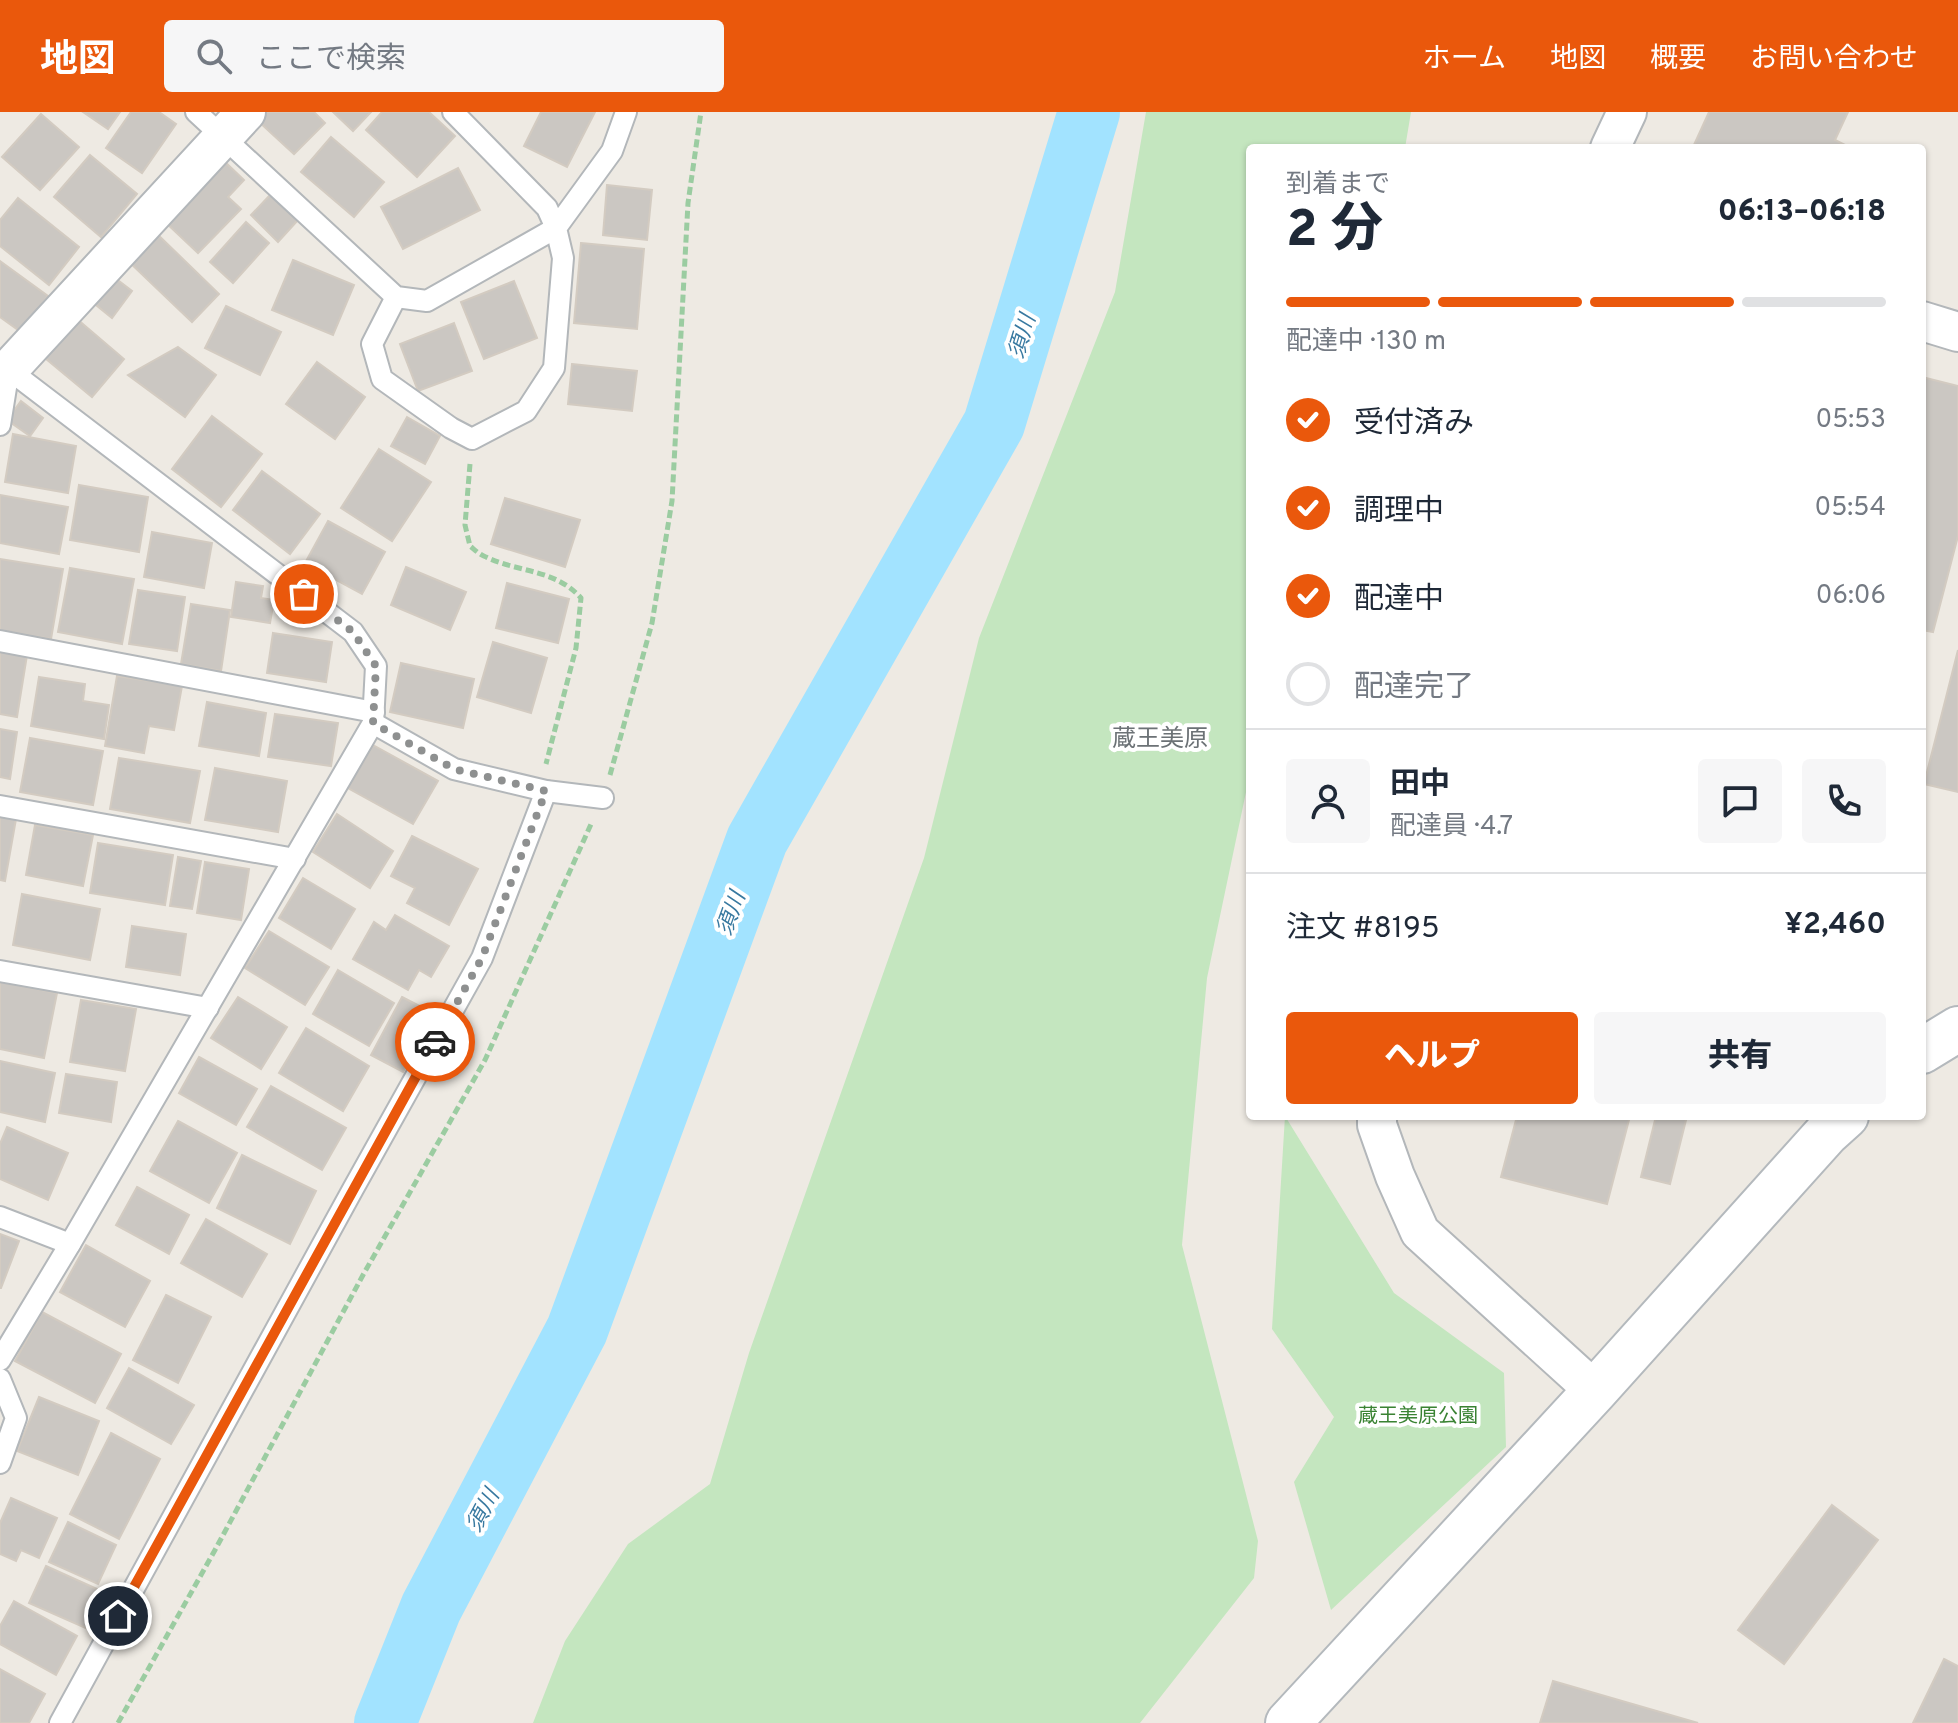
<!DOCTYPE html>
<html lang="ja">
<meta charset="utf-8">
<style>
body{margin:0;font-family:Overpass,"Noto Sans JP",sans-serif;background:#f6f6f7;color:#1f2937;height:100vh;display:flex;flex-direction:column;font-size:30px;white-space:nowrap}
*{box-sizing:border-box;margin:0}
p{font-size:26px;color:#747a83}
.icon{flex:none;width:44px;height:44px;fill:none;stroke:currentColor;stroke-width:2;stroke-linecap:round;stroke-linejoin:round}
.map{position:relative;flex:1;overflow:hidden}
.panel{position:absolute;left:1246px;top:32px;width:680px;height:976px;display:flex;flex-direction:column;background:#fff;border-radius:8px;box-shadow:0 2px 6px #0004}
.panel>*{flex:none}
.pin{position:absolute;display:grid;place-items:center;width:68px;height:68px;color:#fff;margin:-34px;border:4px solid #fff;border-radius:50%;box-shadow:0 2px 8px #0007}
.courier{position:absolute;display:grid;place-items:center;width:80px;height:80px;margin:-40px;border:6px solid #ea580c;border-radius:50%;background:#fff;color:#222;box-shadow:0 2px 10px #0007}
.overview em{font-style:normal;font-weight:800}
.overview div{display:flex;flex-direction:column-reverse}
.overview{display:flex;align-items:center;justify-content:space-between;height:136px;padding:0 40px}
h1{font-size:52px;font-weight:800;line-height:60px}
.bar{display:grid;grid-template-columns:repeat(4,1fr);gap:12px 8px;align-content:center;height:96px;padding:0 40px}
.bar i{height:10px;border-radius:6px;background:#e0e1e3}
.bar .active{background:#ea580c}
.bar p{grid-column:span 4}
.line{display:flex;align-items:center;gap:20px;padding:0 40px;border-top:2px solid #e0e1e3}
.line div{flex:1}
.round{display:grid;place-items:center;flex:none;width:84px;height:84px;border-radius:8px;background:#f6f6f7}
ol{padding:0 40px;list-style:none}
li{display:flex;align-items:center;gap:24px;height:88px}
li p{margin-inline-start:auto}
li .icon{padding:8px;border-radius:50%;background:#ea580c;color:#fff;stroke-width:4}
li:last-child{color:#747a83}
li i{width:44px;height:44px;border:4px solid #e0e1e3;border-radius:50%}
.button{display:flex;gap:16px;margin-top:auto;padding:16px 40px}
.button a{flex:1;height:92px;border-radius:8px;background:#ea580c;color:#fff;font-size:32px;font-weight:800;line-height:92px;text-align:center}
.button a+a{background:#f6f6f7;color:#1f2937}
header{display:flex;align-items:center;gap:48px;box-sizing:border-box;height:112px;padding:0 40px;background:#ea580c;color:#fff}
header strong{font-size:38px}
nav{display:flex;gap:44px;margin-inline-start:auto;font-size:28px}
.search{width:560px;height:72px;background:#f6f6f7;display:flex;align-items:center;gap:20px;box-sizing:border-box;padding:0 28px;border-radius:8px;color:#747a83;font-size:30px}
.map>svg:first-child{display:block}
.green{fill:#c4e6bf}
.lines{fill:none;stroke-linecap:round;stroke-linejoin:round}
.river{stroke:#a2e3ff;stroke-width:62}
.building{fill:#cbc7c2;stroke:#d3cbc1;stroke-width:2}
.lane-casing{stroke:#b3b7ba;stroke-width:24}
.street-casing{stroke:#b3b7ba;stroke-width:42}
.secondary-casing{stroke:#b4b9bd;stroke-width:48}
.path{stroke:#9bcca1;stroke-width:5;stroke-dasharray:8 4;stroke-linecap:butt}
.lane{stroke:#fff;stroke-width:20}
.street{stroke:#fff;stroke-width:38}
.secondary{stroke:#fff;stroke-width:44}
.done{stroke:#8e9090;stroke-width:8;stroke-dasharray:0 14.4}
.route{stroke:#ea580c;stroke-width:10}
.labels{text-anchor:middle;stroke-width:8;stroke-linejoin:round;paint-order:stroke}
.park-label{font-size:20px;fill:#3a8333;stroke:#fff}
.water-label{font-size:22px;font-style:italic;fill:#3879a0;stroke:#fff}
.quarter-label{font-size:24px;fill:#6c7276;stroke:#fff}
</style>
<header>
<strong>地図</strong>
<div class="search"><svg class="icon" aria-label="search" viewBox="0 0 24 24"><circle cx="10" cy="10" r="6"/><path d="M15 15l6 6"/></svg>ここで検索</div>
<nav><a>ホーム</a><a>地図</a><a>概要</a><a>お問い合わせ</a></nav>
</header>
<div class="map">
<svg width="1958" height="1611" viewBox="0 0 1958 1611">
<rect width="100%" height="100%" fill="#eeeae3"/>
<g class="green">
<polygon points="1146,0 1411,0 1405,36 1250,36 1250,661 1207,866 1182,1133 1258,1429 1254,1466 1140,1611 533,1611 565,1529 628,1432 710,1372 749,1241 924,746 979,526 1115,180"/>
<polygon points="1285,1004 1394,1181 1504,1261 1506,1335 1331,1498 1294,1370 1334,1305 1272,1217"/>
</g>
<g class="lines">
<polyline class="river" points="385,1611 431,1496 577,1218 757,728 994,312 1089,0"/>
</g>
<g class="building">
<polygon points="83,0 120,0 108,17"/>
<polygon points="131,0 159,0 176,12 142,61 106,36"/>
<polygon points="267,0 314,0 325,11 294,42 258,9"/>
<polygon points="333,0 371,0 353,19"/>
<polygon points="382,0 429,0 455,24 417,65 366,18"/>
<polygon points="541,0 595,0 567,55 524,34"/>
<polygon points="1709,0 1848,0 1835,28 1851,36 1695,36 1693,35"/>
<polygon points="41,2 79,35 40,78 2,45"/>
<polygon points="331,25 384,70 354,105 301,60"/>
<polygon points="90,43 137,82 101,125 54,85"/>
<polygon points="223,48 244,68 228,85 241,97 198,141 164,109"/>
<polygon points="458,56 480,98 403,137 381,95"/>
<polygon points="607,73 652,78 647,128 603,123"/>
<polygon points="271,82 298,108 278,130 251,103"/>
<polygon points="18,86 79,135 49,173 0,134 0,108"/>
<polygon points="246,110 269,131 233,171 210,150"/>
<polygon points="154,119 219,182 192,210 127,148"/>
<polygon points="581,131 644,137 637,217 574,211"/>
<polygon points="293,148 354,173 333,223 272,198"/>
<polygon points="0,149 48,184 21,220 0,205"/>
<polygon points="106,159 132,179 112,206 85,184"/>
<polygon points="514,169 537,226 484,247 461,190"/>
<polygon points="226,194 281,220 260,263 205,236"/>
<polygon points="77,207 124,247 92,285 45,246"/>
<polygon points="454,211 472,259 418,279 400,232"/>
<polygon points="178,235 216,263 185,305 128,263"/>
<polygon points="317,250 365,285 335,327 286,292"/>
<polygon points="572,252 637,259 632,299 568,292"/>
<polygon points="1922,265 1958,274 1958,424 1933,520 1922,518"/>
<polygon points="21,289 43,306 30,324 7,308"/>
<polygon points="212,304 262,342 221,395 172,357"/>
<polygon points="407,305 440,324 425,352 391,334"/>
<polygon points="13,322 76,334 68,381 5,370"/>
<polygon points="379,337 431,370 392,429 341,396"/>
<polygon points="262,359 320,402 290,442 233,398"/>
<polygon points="79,373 148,385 139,440 70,428"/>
<polygon points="0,383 68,395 59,442 0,431"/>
<polygon points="505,386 580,408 565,455 491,432"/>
<polygon points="328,409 385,440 362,482 305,451"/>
<polygon points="152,420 212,431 204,476 144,465"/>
<polygon points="0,447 63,457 51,527 0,518"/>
<polygon points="406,455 466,480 450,518 391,493"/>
<polygon points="70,456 134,467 122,532 58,520"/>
<polygon points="236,470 263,474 261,486 274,488 270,511 231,505"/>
<polygon points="507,471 569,487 558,531 496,516"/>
<polygon points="138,478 185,485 177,539 129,532"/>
<polygon points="191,492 230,498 221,559 181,552"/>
<polygon points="273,521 332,530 326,570 267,561"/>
<polygon points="493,530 547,546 531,601 477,585"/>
<polygon points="1958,538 1958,680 1924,672"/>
<polygon points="0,539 27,543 17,605 0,602"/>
<polygon points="401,551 474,567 463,616 390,600"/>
<polygon points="117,564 182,574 174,618 149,614 144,641 105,634"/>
<polygon points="39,565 85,572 83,589 109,593 104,627 31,614"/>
<polygon points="207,590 266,601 259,644 199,634"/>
<polygon points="275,602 338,611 331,654 268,645"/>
<polygon points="0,617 17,620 10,667 0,665"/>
<polygon points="30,626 103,639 93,693 20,680"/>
<polygon points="373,633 438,669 413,712 348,676"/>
<polygon points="119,646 200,659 190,711 110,697"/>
<polygon points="215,656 287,669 278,720 205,708"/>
<polygon points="337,702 393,739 370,776 313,740"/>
<polygon points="0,704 16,707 5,769 0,768"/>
<polygon points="35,713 93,723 83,774 26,763"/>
<polygon points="412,724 478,757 449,813 407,791 415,776 391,764"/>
<polygon points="98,731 173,743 165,793 90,781"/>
<polygon points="178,745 201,749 192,797 170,794"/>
<polygon points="205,750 249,757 241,808 197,801"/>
<polygon points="303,766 355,797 331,837 279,806"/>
<polygon points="22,782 100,797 90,848 13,833"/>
<polygon points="395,803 449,834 431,865 419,858 408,878 353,847 374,810 386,818"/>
<polygon points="132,814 186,822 180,863 126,855"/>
<polygon points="269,819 329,855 305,893 245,856"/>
<polygon points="338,858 394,891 369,934 313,902"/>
<polygon points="0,870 57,881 44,946 0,937"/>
<polygon points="238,885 287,915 261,957 211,926"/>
<polygon points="402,885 435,902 403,960 371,943"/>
<polygon points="81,888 136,897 125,959 70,950"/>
<polygon points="306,916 369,954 343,999 279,961"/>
<polygon points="199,945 257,977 236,1013 179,981"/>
<polygon points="0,949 55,961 45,1010 0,1000"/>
<polygon points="66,962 117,970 111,1010 59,1001"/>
<polygon points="271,974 346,1016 322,1058 247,1015"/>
<polygon points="1517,1004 1630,1004 1607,1092 1501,1065"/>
<polygon points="1656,1004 1687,1004 1670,1072 1641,1065"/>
<polygon points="178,1009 237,1041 209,1091 150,1059"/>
<polygon points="7,1015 68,1041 48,1088 0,1067 0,1032"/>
<polygon points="242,1043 316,1079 290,1132 217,1096"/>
<polygon points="137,1075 189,1103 169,1142 116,1113"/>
<polygon points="206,1107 267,1142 242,1185 181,1151"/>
<polygon points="0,1122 19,1129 1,1176 0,1176"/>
<polygon points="86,1133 150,1169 125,1215 60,1180"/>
<polygon points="166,1183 211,1205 178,1271 133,1248"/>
<polygon points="42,1200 121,1242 95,1291 15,1249"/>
<polygon points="129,1256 194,1293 171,1332 107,1296"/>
<polygon points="39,1285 99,1309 78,1363 17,1339"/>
<polygon points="111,1321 160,1347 119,1427 70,1402"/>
<polygon points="11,1386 57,1406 39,1446 21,1438 16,1449 0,1442 0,1411"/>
<polygon points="1832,1393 1878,1428 1784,1552 1738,1518"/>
<polygon points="68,1410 116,1433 98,1472 49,1450"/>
<polygon points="46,1454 106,1481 90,1518 29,1491"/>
<polygon points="14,1489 77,1524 56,1563 0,1532 0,1514"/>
<polygon points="1944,1547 1958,1554 1958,1611 1913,1611"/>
<polygon points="0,1557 45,1582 29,1611 0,1611"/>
<polygon points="1553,1569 1698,1611 1540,1611"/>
</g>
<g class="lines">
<defs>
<g id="lane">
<polyline points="196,0 396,185 427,189 556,116 547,96 453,0"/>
<polyline points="396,185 372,232 382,267 451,316 472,327 526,299 554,256 563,146 556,116 612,39 626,0"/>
<polyline points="0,313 9,257"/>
<polyline points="0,529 374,600"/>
<polyline points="373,611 454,657 546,679 603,686"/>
<polyline points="0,694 295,747"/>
<polyline points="0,859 208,896"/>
<polyline points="0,1105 70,1132"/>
<polyline points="0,1248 70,1132 373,611 376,554 353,520 4,254"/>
<polyline points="0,1267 16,1306 0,1351"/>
<polyline points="60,1611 353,1077 482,846 546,679"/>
</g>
<g id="street">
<polyline points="1610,36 1627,0"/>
<polyline points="1922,209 1958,220"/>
<polyline points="9,257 246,0"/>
<polyline points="1377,1004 1377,1013 1395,1064 1420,1120 1595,1279"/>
</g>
<g id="secondary">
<polyline points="1922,939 1958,917"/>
<polyline points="1288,1611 1595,1279 1826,1022 1846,1004"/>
</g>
</defs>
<use href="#lane" class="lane-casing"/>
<use href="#street" class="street-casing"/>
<use href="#secondary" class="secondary-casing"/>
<g class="path">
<path d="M470,352l-5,61 5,21c5,4 10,9 16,11 34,16 69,12 95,41l-5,50 -30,116"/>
<polyline points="610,663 652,511 672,389 688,91 701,0"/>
<polyline points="118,1611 215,1438 363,1163 485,948 592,710"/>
</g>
<use href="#lane" class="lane"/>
<use href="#street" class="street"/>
<use href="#secondary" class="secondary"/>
</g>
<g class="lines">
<polyline class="done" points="304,482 353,520 376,554 373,611 454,657 546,679 482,846 435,930"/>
<polyline class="route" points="118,1504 435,930"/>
</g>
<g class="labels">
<g class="park-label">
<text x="1418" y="1310">蔵王美原公園</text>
</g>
<g class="water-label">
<text transform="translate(1021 224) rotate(-73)" y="8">須川</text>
<text transform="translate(730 801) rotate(-70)" y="8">須川</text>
<text transform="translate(482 1398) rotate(-62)" y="8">須川</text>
</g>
<g class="quarter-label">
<text x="1160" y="634">蔵王美原</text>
</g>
</g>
</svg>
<div class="pin" style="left:304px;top:482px;background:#ea580c"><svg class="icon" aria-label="bag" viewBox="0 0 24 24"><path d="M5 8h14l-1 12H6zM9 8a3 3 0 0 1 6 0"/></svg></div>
<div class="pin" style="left:118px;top:1504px;background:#1f2937"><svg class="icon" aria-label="home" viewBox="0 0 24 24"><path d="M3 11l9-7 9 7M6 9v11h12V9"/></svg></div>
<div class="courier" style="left:435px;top:930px"><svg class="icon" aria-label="car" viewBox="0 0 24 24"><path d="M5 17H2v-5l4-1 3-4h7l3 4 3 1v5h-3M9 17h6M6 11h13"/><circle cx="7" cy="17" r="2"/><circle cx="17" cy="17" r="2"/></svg></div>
<section class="panel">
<div class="overview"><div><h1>2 分</h1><p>到着まで</p></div><em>06:13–06:18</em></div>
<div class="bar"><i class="active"></i><i class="active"></i><i class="active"></i><i></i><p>配達中 · 130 m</p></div>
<ol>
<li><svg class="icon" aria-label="check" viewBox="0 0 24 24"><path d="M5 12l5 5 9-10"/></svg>受付済み<p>05:53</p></li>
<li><svg class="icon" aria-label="check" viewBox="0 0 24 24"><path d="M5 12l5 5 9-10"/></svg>調理中<p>05:54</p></li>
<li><svg class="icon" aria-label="check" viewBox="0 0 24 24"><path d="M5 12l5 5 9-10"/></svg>配達中<p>06:06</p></li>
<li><i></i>配達完了</li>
</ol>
<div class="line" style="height:144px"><a class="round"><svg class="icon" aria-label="person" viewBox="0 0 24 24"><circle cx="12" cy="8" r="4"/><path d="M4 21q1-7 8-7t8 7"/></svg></a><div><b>田中</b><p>配達員 · 4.7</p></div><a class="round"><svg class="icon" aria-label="chat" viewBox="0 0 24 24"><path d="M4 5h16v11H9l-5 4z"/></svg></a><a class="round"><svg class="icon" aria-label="phone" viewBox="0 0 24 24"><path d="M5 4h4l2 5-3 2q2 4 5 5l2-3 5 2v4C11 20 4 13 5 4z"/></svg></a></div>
<div class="line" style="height:104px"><div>注文 #8195</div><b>¥2,460</b></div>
<div class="button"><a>ヘルプ</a><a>共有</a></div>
</section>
</div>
